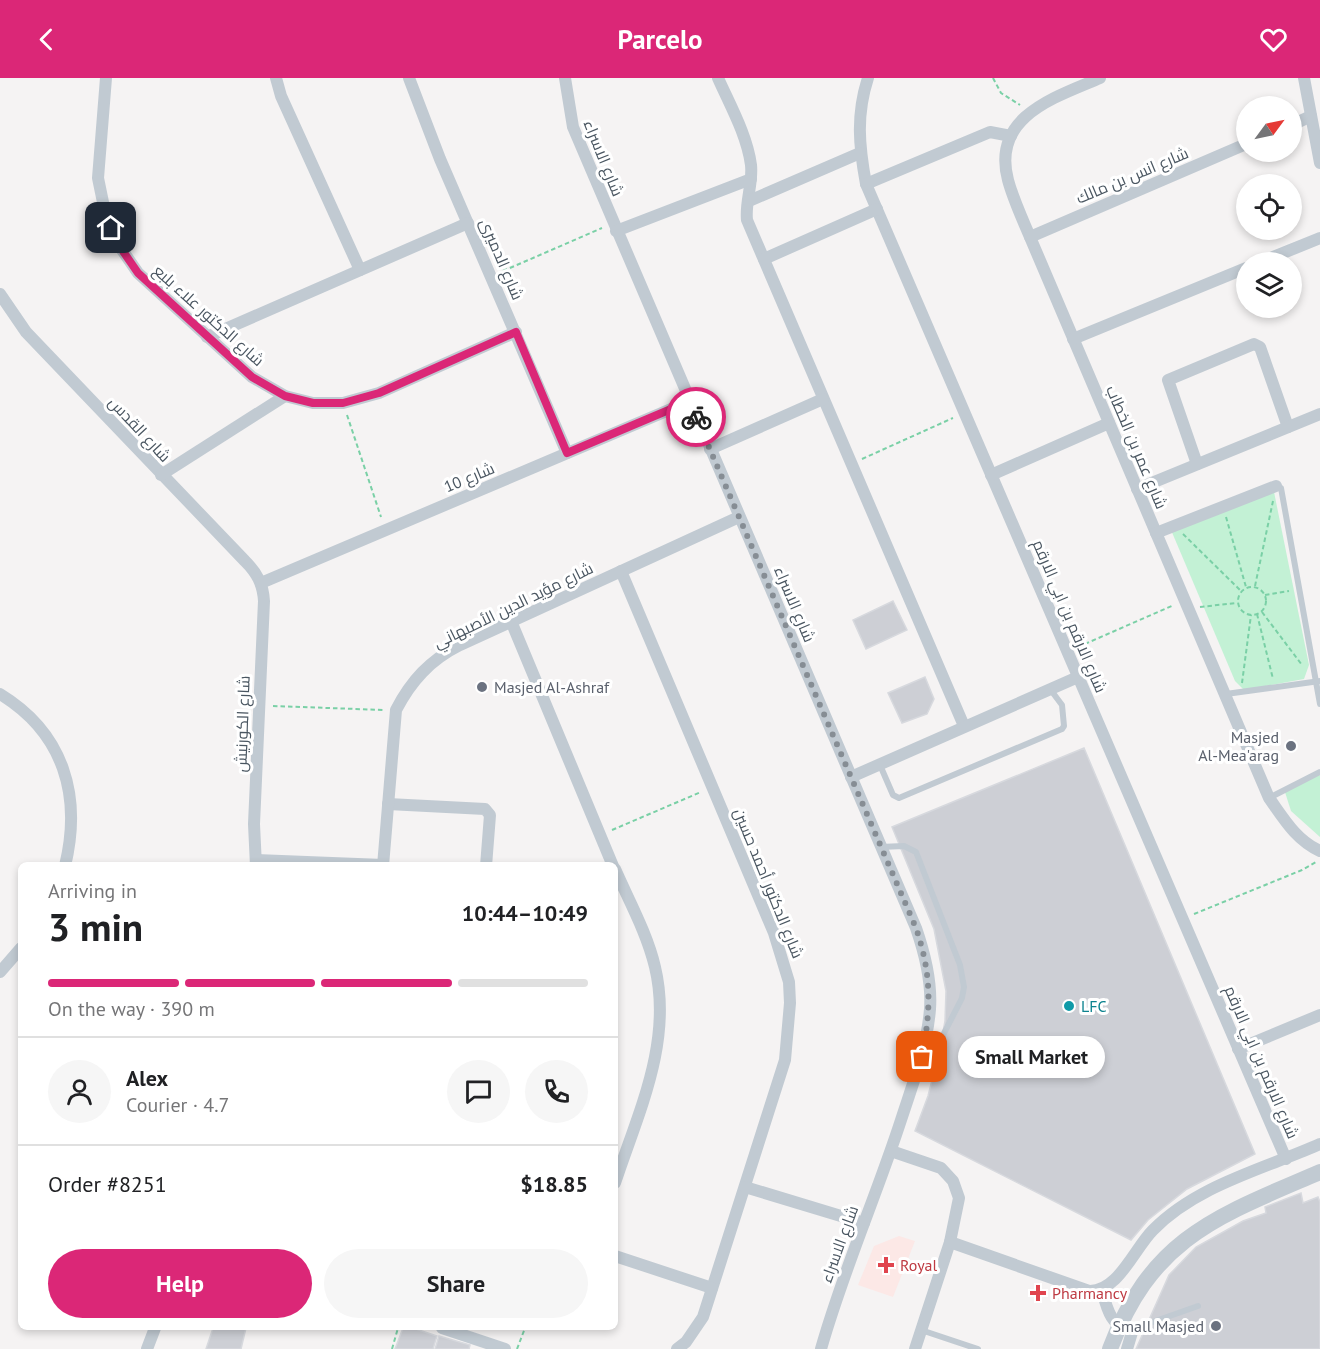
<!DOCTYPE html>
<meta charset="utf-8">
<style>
body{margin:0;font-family:"PT Sans",Cairo,sans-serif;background:#f6f6f6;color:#202124;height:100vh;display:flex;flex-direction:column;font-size:22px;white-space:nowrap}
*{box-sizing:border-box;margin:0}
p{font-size:20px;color:#757577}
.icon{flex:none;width:33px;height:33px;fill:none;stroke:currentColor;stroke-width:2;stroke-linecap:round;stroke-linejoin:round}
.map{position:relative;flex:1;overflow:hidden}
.drawer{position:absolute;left:18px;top:784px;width:600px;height:468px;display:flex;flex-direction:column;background:#fff;border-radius:9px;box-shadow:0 3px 9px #0003}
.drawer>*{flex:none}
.needle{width:39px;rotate:57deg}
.controls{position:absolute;left:1236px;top:18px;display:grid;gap:12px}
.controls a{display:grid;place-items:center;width:66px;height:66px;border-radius:50%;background:#fff;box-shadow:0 3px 9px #0003;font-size:30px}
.pin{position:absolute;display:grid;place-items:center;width:51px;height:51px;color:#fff;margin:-26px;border-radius:12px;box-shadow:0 3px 9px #0006}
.courier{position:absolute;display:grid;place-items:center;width:60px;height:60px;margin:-30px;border:4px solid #db2777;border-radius:50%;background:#fff;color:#222;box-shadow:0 2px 8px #0007}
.bubble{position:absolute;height:42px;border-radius:21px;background:#fff;box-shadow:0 3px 9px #0003;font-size:20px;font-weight:800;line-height:42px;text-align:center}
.headline em{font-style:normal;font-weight:800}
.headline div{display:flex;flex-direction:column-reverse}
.headline{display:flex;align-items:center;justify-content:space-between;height:102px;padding:0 30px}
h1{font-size:39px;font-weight:800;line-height:45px}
.bar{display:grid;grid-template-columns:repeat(4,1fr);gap:9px 6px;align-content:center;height:72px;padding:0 30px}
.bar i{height:8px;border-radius:4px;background:#e0e0e0}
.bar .current{background:#db2777}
.bar p{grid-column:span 4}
.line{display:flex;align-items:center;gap:15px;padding:0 30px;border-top:2px solid #e0e0e0}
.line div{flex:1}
.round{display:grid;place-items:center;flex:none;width:63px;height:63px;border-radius:32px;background:#f6f6f6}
.action{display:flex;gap:12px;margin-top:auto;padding:12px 30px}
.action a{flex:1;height:69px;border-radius:36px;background:#db2777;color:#fff;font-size:24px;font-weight:800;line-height:69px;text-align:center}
.action a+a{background:#f6f6f6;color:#202124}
header{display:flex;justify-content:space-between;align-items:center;height:78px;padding:0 30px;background:#db2777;color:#fff;font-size:27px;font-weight:800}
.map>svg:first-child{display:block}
.medical{fill:#fce8e6}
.green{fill:#c3f1d5}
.building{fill:#cdcfd5;stroke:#d7d9de;stroke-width:1.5}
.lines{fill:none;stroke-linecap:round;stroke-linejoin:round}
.path{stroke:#7ad0a6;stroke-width:2;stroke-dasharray:4.5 3;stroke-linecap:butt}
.service{stroke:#c1cad2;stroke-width:6}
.minor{stroke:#c1cad2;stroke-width:12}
.tertiary-bridge{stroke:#c1cad2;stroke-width:16}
.done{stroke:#868d94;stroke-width:6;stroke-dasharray:0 10.8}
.route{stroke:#db2777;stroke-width:8}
.worship-dot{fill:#6b7280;stroke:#fff;stroke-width:2}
.culture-dot{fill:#0f9aa8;stroke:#fff;stroke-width:2}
.health-dot{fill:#e0444e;stroke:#fff;stroke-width:2}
.labels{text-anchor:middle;stroke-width:6;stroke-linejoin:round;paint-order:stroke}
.street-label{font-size:16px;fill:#4a5661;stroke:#fff}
.worship-label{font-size:16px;fill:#5b616d;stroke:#fff;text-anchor:end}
.culture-label{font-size:16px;fill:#0d838f;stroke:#fff;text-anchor:start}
.health-label{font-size:16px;fill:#be3a42;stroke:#fff;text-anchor:start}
</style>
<header><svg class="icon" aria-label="back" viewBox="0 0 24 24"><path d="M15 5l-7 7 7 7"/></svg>Parcelo<svg class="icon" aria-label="heart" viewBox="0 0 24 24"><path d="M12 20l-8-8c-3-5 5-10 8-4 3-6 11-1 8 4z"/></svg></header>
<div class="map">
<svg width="1320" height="1271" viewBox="0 0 1320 1271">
<rect width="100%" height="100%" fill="#f5f3f3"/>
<polygon class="medical" points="899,1158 915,1163 893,1219 858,1207 874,1168"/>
<g class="green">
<polygon points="1273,409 1309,587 1304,601 1244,612 1235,603 1171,452"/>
<polygon points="1320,697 1320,759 1291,733 1284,711"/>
</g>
<g class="building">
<polygon points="893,523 907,552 866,571 853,542"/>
<polygon points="925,599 934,621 927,636 902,645 888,615"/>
<polygon points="1084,670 1255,1076 1187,1111 1148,1142 1131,1162 915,1053 928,1018 940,971 945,943 946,913 934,851 892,749"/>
<polygon points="1301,1115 1303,1125 1318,1119 1320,1124 1320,1271 1136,1271 1169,1197 1196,1169 1243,1143 1266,1135 1265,1129"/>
<polygon points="213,1250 246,1250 241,1271 206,1271"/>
<polygon points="403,1250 413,1250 437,1258 433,1271 395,1271"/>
<polygon points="439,1258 470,1267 469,1271 435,1271"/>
</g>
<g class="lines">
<g class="path">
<polyline points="993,0 1001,15 1020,27"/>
<polyline points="503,193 602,150"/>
<polyline points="347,337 381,439"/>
<polyline points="862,381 953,340"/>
<polyline points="1226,439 1246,509"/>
<polyline points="1183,456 1241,513"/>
<polyline points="1255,508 1273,423"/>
<circle cx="1252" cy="523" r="14"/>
<polyline points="1265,517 1289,513"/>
<polyline points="1200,529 1236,525"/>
<polyline points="1262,534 1302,587"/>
<polyline points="1257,536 1273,601"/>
<polyline points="1078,569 1174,527"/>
<polyline points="1242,605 1251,537"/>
<polyline points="273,628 384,632"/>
<polyline points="612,752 701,714"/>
<polyline points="1194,836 1302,792 1316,784"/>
<polyline points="392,1271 398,1250"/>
<polyline points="517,1271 525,1250"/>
</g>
<g class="service">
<polyline points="1276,408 1281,410 1320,626"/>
<polyline points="1226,616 1320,603"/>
<polyline points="880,687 893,717 899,720 1062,651 1064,648 1062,627 1050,611"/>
<polyline points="1269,720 1320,694"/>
<polyline points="880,769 904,768 916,774 960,887 964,909 962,920 938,967 929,977 923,979"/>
<polyline points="1133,1251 1198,1228"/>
<polyline points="921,1252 978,1271"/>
</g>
<g class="minor">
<polyline points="106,0 98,100 105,134 118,166 138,195 252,299 285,318 313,325 343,325 379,315 516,254"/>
<polyline points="276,0 281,18 360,192"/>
<polyline points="409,0 440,81 567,375"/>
<path d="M565,0l8,49 343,801c9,26 16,53 14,81 -3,38 -17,74 -29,111 -25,77 -58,151 -80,229"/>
<path d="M718,0c12,27 29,57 33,87 2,19 -6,37 -4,55l217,506"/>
<path d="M868,0c-12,37 -9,68 -2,106l420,975"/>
<path d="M1100,0c-44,19 -109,38 -92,102 5,19 14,38 22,57l239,561c15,21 27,42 51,53"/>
<polyline points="1304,0 1320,85"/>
<polyline points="1292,47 1311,38"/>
<polyline points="866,106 990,54 1011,58"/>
<polyline points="749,123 860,75"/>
<polyline points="616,153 751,101"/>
<polyline points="1030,159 1246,66"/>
<polyline points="764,181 877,131"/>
<polyline points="1261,184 1320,160"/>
<path d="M0,216l26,38 219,229c12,12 18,23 19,40l-10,223 2,42"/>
<polyline points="207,259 468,145"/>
<polyline points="1073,261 1246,190"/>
<polyline points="710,371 823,321"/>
<polyline points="1197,386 1168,302 1254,266 1260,269 1288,349"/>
<polyline points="161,397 285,318"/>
<polyline points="991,397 1109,345"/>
<polyline points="1137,411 1320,336"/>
<polyline points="1156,455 1276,408"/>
<polyline points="621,493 774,855 789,904 790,925 785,982 703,1239 686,1264 677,1271"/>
<polyline points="261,505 690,323"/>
<polyline points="511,543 613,788"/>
<path d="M0,616c64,39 82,102 65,172"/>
<polyline points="851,699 1078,599"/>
<polyline points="388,726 485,731 490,737 486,788"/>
<polyline points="256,782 383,787"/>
<path d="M383,788l13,-156c15,-29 34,-50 64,-65l279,-128"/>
<path d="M615,791c14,32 32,64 40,98 18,75 -17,146 -40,216"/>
<polyline points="0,894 21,870"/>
<polyline points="1238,971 1320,937"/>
<polyline points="891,1073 941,1090 953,1103 959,1120 950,1164 915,1271"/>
<polyline points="745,1109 864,1145"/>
<path d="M950,1164l139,49c29,1 45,-42 64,-61 44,-45 111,-61 167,-86"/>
<polyline points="615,1178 712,1210"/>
<path d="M1102,1212c5,19 9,38 31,39l-6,20"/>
<polyline points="442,1250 505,1271"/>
<polyline points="147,1271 155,1250"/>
</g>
<path class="tertiary-bridge" d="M1110,1271c42,-112 108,-133 210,-177"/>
</g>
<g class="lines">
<path class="done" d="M696,339l220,511c16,47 15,81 6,129"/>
<polyline class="route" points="111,150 118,166 138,195 252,299 285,318 313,325 343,325 379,315 516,254 567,375 690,323 696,339"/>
</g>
<g class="worship-dot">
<circle cx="482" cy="609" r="6"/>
<circle cx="1291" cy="668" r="6"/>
<circle cx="1216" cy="1248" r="6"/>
</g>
<circle class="culture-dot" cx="1069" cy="928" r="6"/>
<g class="health-dot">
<path d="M883 1178h6v6h6v6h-6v6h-6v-6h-6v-6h6z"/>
<path d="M1035 1206h6v6h6v6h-6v6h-6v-6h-6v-6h6z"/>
</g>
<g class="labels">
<g class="street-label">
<text transform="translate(604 80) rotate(68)" y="6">شارع الاسراء</text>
<text transform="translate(1132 97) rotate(-23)" y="6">شارع انس بن مالك</text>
<text transform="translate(502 181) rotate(67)" y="6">شارع الدميرى</text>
<text transform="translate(209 237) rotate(42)" y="6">شارع الدكتور علاء بلبع</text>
<text transform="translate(140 351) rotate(47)" y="6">شارع القدس</text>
<text transform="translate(1137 369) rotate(67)" y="6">شارع عمر بن الخطاب</text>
<text transform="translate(469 399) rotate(-23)" y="6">شارع 10</text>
<text transform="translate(795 526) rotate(67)" y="6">شارع الاسراء</text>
<text transform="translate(513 527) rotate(-26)" y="6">شارع مؤيد الدين الأصبهاني</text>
<text transform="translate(1070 538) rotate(67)" y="6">شارع الارقم بن ابي الارقم</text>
<text transform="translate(242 646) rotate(-88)" y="6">شارع الكورنيش</text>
<text transform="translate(769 805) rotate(68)" y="6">شارع الدكتور أحمد حسين</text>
<text transform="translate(1262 984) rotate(67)" y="6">شارع الارقم بن ابي الارقم</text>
<text transform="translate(839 1166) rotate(-70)" y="6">شارع الاسراء</text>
</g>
<g class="worship-label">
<text x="494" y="615" text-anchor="start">Masjed Al-Ashraf</text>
<text x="1279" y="665">Masjed<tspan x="1279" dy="18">Al-Mea'arag</tspan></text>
<text x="1204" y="1254">Small Masjed</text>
</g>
<g class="culture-label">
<text x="1081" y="934">LFC</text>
</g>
<g class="health-label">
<text x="900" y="1193">Royal</text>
<text x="1052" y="1221">Pharmancy</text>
</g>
</g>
</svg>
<div class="controls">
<a><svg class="needle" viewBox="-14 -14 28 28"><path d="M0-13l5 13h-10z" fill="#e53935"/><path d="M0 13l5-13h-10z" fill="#757577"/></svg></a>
<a><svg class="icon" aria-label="locate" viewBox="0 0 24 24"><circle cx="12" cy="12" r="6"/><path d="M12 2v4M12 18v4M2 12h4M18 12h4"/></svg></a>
<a><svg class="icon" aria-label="layers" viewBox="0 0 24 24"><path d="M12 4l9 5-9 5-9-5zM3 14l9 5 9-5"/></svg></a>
</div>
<div class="pin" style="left:922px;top:979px;background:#ea580c"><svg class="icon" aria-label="bag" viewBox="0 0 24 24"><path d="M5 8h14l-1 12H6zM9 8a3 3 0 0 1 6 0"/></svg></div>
<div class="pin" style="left:111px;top:150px;background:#1f2937"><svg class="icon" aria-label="home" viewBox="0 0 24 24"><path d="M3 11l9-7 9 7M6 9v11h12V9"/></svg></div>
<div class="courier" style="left:696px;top:339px"><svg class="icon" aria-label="bike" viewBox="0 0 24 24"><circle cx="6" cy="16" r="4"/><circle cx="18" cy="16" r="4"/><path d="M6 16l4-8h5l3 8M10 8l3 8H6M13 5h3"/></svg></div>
<div class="bubble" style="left:958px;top:958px;width:147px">Small Market</div>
<section class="drawer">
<div class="headline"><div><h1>3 min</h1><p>Arriving in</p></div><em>10:44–10:49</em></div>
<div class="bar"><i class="current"></i><i class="current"></i><i class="current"></i><i></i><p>On the way · 390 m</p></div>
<div class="line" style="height:108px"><a class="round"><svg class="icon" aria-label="person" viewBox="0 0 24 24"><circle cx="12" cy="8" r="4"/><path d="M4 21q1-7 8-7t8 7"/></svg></a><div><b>Alex</b><p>Courier · 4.7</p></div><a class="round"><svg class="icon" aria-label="chat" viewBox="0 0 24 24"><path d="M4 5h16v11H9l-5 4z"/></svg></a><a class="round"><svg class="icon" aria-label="phone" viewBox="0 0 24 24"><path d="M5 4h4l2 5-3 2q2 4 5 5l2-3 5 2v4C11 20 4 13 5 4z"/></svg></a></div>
<div class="line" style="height:78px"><div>Order #8251</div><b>$18.85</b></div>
<div class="action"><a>Help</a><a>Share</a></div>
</section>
</div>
